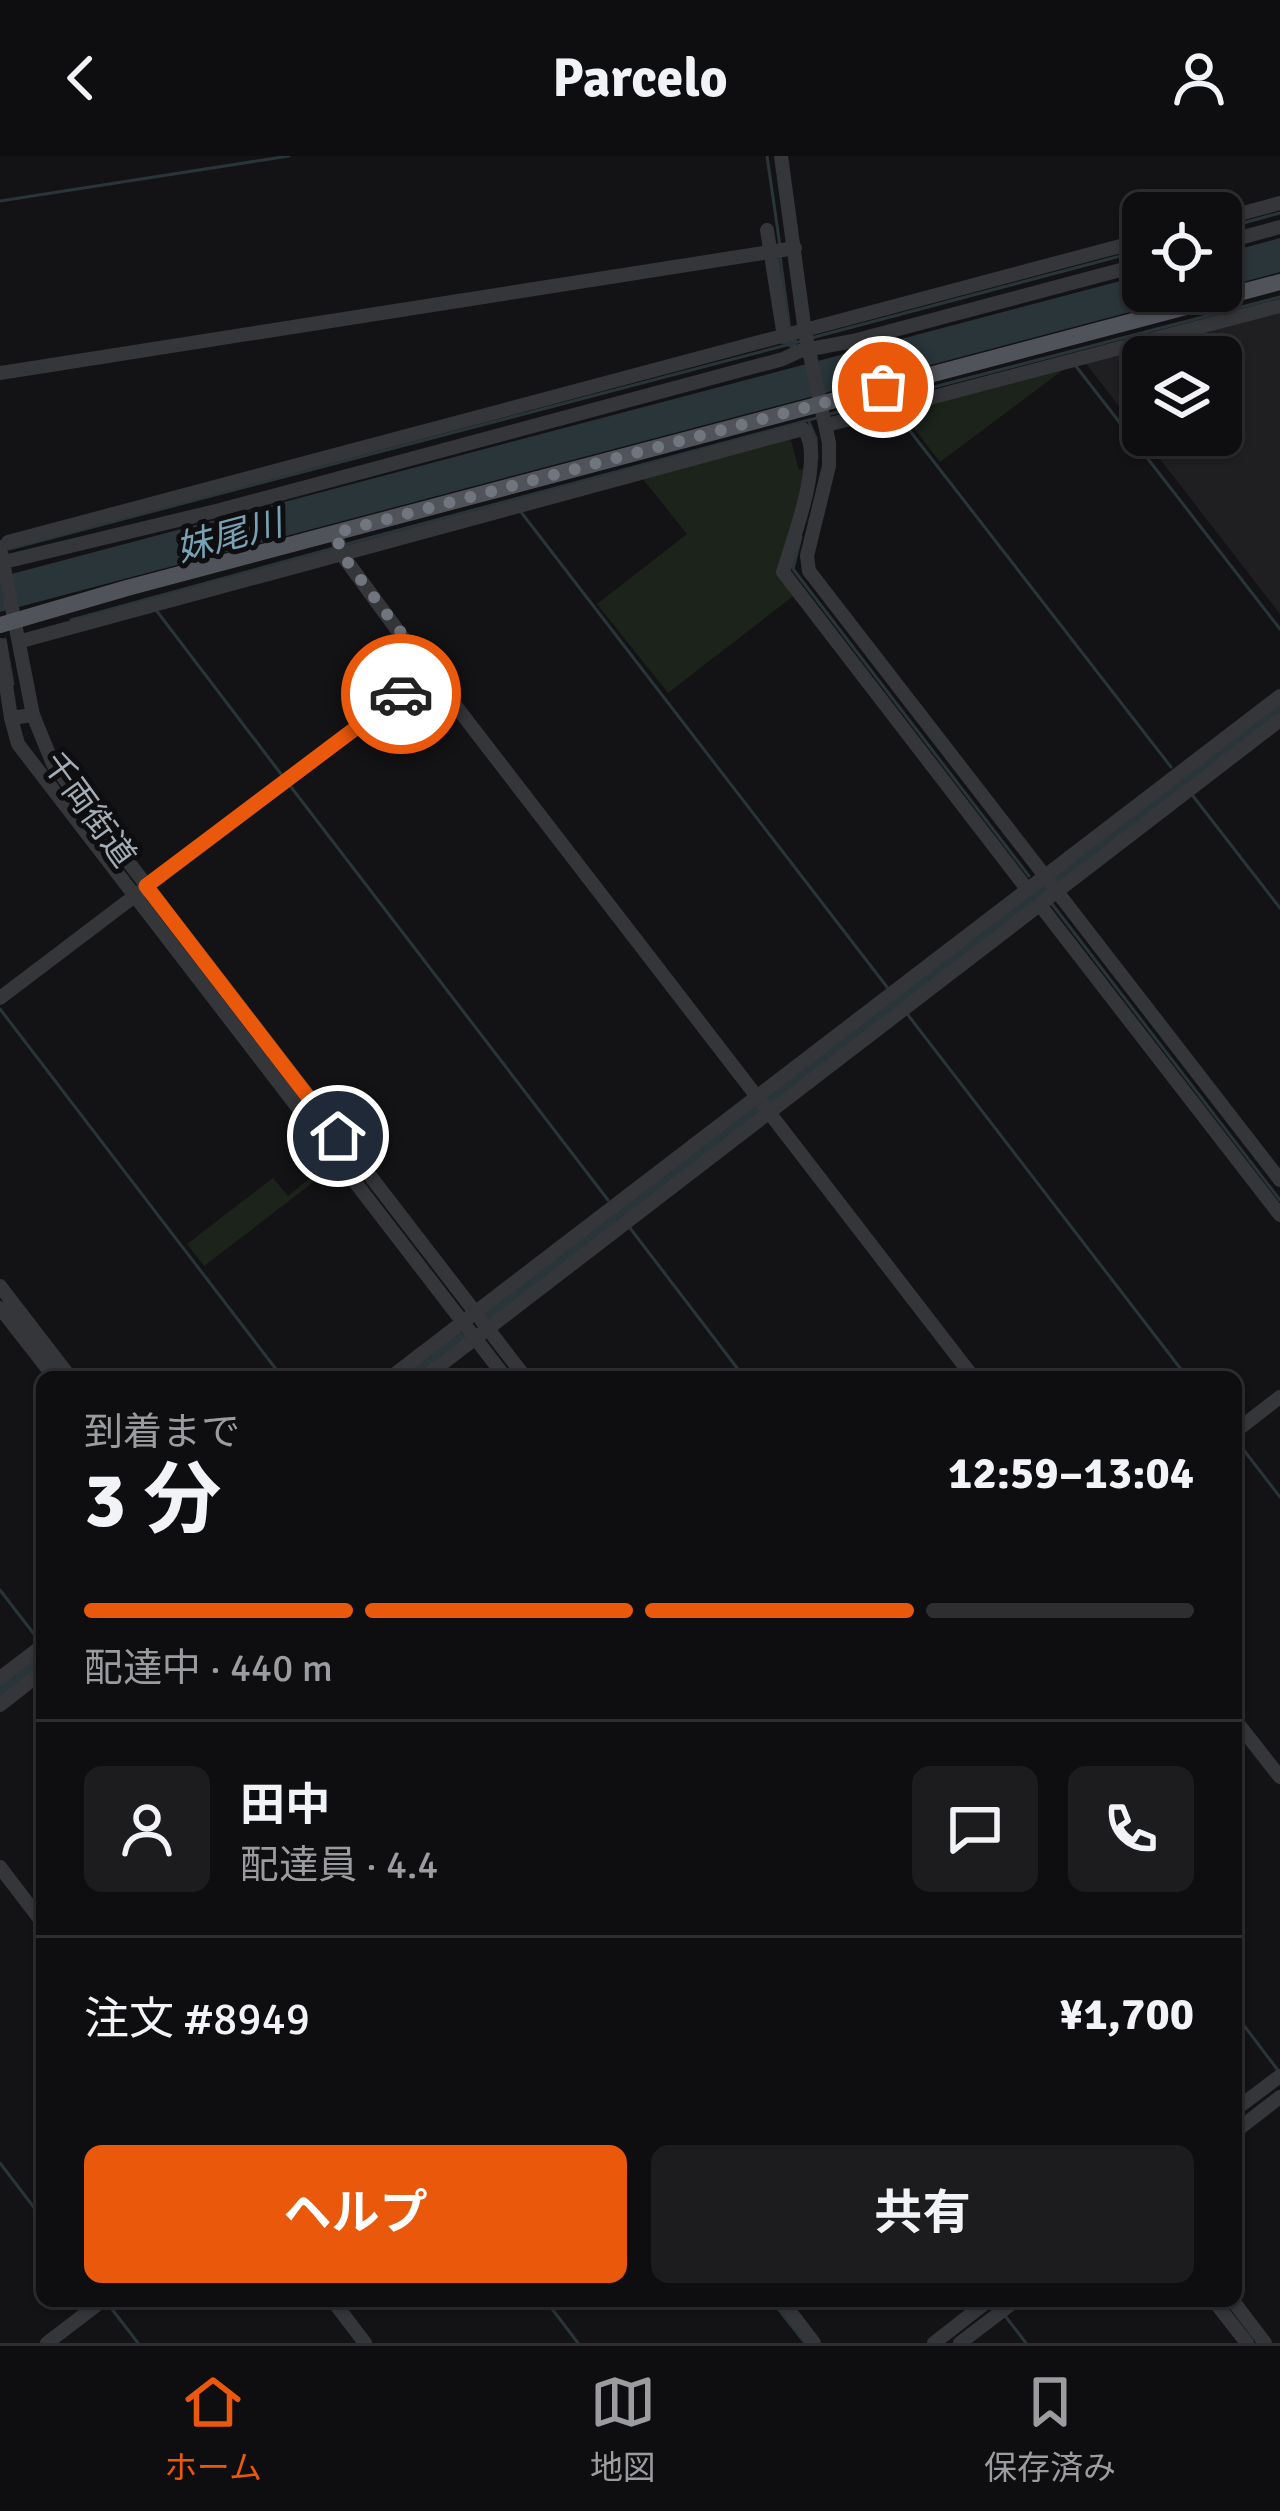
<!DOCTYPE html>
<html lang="ja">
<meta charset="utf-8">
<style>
body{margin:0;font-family:Signika,"Noto Sans JP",sans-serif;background:#1c1c1e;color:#f1f3f6;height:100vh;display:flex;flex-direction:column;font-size:45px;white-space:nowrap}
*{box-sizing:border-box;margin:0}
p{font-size:39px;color:#9b9c9f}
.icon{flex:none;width:66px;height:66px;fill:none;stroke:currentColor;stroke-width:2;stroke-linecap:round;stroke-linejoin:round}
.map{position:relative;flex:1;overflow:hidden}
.panel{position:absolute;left:36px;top:1215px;width:1206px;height:936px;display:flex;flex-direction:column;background:#0e0e10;border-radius:18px;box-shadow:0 3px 9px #0004,0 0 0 3px #2e2e30}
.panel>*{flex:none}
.fabs{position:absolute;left:1122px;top:36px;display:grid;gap:24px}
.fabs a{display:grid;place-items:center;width:120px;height:120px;border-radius:18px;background:#0e0e10;box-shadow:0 3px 9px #0004,0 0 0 3px #2e2e30;font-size:60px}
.pin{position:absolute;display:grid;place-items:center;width:102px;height:102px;color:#fff;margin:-51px;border:6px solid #fff;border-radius:50%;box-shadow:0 3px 12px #0007}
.courier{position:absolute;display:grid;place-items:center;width:120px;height:120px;margin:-60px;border:9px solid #ea580c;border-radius:50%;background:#fff;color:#222;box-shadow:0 3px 15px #0007}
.overview em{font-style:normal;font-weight:700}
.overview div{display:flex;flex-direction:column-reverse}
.overview{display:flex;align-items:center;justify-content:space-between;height:204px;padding:0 48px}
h1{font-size:78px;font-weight:700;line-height:90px}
.bar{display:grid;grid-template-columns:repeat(4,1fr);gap:18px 12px;align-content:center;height:144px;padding:0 48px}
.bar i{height:15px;border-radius:9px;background:#2e2e30}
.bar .active{background:#ea580c}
.bar p{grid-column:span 4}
.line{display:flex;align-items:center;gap:30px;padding:0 48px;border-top:3px solid #2e2e30}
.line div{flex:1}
.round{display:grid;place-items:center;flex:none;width:126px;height:126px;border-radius:18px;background:#1c1c1e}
.action{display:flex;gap:24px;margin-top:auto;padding:24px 48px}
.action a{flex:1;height:138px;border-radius:18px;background:#ea580c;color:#fff;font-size:48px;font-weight:700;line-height:138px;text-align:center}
.action a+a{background:#1c1c1e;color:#f1f3f6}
header{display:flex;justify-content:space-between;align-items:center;height:156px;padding:0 48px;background:#0e0e10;font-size:54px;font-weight:700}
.tab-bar{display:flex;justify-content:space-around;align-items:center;height:168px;border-top:3px solid #2e2e30;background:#0e0e10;font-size:33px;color:#9b9c9f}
.tab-bar a{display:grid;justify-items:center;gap:6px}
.tab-bar .active{color:#ea580c}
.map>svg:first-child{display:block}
.built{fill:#1f1f22;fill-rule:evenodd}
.green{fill:#1b231b}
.water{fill:#293539}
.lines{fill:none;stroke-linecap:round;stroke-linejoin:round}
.stream{stroke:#293539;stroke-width:3}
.canal{stroke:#293539;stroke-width:10}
.river{stroke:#293539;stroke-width:18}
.minor{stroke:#34363a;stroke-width:14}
.major{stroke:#505359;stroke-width:16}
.done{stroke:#71767e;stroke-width:12;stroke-dasharray:0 21.6}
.route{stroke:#ea580c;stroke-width:15}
.labels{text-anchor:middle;stroke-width:10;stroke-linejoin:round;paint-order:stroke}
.street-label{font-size:33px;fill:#a4acb6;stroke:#0e0e10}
.water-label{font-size:36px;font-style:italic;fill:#78a2b4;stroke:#0e0e10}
</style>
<header><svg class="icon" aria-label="back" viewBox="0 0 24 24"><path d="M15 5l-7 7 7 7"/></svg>Parcelo<svg class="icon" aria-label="person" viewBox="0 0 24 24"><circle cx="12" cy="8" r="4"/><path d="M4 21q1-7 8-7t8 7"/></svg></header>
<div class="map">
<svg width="1280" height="2187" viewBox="0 0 1280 2187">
<rect width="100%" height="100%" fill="#131315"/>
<path class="built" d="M1280,157v301l-196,-253zM1143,201h78v78h-78z"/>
<g class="green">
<polygon points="1071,208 940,306 903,258 902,254"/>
<polygon points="789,277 799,314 808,312 780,413 796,438 668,537 597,448 687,378 642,322"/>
<polygon points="332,1004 336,1009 204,1110 187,1088 273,1022 288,1040"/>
</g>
<g class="water">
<polygon points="1280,82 1280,116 1221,132 1221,98"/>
<polygon points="1143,119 1143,135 1209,135 0,456 0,421"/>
</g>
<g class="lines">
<g class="stream">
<polyline points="767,0 780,90"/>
<polyline points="0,45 289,0"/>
<polyline points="1221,73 1280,57"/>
<polyline points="780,100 790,174"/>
<polyline points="811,182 1143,94"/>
<polyline points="1075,209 1280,473"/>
<polyline points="896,257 1171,611"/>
<polyline points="830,258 1280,141"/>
<polyline points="809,266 816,282 817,302"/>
<polyline points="521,356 887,831"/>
<polyline points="801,381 793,413 1029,720"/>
<polyline points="343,389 820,261"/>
<polyline points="9,393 802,185"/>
<polyline points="156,454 281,618"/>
<polyline points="71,464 334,392"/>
<polyline points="5,483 13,528"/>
<polyline points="291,631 608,1044"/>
<polyline points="1193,640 1280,752"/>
<polyline points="1052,748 1280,1044"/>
<polyline points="0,853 282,1221"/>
<polyline points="908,859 1187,1221"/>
<polyline points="630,1072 744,1221"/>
<polyline points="1236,1284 1280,1341"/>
<polyline points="0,1434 37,1482"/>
<polyline points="1236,1859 1277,1913"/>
<polyline points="0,2007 42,2062"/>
<polyline points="546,2145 578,2187"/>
<polyline points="772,2145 805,2187"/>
<polyline points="108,2148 138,2187"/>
<polyline points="1006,2161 1026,2187"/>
</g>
<polyline class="canal" points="792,185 792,187"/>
<g class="river">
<polyline points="493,1157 1280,554"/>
<polyline points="413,1221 458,1185"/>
<polyline points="0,1540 42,1507"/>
</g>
<g class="minor">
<polyline points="781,0 805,176 829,287 829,310 807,400 809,415 1280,1024"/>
<polyline points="1221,63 1280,47"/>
<polyline points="767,74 784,181"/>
<polyline points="1221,87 1280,71"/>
<polyline points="0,217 795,92"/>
<polyline points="827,269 1280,150"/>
<polyline points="335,377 343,400 398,475 973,1221"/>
<polyline points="8,386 1143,84"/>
<polyline points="0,391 33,559 53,608 525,1221"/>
<polyline points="0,407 220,354 783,203 800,195 853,185 1143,108"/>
<path d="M25,484l778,-211c23,25 -10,110 -20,143l244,317"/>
<polyline points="0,489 11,562"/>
<polyline points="33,559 11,562 18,588 505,1221"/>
<polyline points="1040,749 1280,1059"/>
<polyline points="0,842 430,516"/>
<polyline points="0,1130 70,1221"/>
<polyline points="0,1152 54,1221"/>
<polyline points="391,1221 1280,540"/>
<polyline points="425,1221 1280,564"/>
<polyline points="1236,1275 1280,1241"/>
<polyline points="0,1522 42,1490"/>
<polyline points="0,1549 42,1516"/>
<polyline points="1236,1565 1280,1621"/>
<polyline points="0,1711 42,1766"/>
<polyline points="1236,1953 1280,1920"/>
<polyline points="1236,1975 1280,1941"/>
<polyline points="333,2145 365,2187"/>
<polyline points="782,2145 814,2187"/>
<polyline points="1214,2145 1247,2187"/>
<polyline points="1233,2145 1265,2187"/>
<polyline points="47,2187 102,2145"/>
<polyline points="934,2187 988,2145"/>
<polyline points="960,2187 1015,2145"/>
</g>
<polyline class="major" points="0,469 127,432 1280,126"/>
</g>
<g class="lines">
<polyline class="done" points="401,538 430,515 343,400 335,377 883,231"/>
<polyline class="route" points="338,980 146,730 401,538"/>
</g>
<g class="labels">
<g class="street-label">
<text transform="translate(90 653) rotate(54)" y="12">千両街道</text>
</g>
<g class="water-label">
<text transform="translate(229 379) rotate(-15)" y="13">妹尾川</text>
</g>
</g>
</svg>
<div class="fabs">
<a><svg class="icon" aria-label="locate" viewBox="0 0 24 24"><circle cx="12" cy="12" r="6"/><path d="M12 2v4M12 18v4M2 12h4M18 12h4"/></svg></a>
<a><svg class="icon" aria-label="layers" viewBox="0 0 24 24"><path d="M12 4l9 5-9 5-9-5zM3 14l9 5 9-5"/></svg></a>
</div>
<div class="pin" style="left:883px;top:231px;background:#ea580c"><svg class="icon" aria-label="bag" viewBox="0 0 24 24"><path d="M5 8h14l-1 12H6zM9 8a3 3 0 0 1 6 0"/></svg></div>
<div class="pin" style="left:338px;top:980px;background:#1f2937"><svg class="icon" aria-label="home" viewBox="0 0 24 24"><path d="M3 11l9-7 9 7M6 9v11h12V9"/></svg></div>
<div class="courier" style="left:401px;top:538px"><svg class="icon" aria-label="car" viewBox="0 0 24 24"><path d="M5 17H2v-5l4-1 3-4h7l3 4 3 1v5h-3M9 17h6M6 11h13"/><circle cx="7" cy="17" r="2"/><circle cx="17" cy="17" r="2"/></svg></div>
<section class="panel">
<div class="overview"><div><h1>3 分</h1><p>到着まで</p></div><em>12:59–13:04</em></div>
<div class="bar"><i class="active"></i><i class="active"></i><i class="active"></i><i></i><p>配達中 · 440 m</p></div>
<div class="line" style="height:216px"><a class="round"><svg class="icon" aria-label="person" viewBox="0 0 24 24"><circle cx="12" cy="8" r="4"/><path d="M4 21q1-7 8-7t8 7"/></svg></a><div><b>田中</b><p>配達員 · 4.4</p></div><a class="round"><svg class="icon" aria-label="chat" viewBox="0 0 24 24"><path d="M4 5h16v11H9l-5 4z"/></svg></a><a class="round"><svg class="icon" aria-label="phone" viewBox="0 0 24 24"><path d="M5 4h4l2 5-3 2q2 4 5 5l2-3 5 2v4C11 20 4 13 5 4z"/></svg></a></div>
<div class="line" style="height:156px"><div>注文 #8949</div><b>¥1,700</b></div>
<div class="action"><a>ヘルプ</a><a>共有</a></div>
</section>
</div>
<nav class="tab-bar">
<a class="active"><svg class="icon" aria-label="home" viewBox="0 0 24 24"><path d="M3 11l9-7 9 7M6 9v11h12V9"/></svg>ホーム</a>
<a><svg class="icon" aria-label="map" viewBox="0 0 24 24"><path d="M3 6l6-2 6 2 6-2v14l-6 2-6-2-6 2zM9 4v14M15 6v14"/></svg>地図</a>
<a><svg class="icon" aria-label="saved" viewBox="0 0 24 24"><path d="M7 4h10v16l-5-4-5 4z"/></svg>保存済み</a>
</nav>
